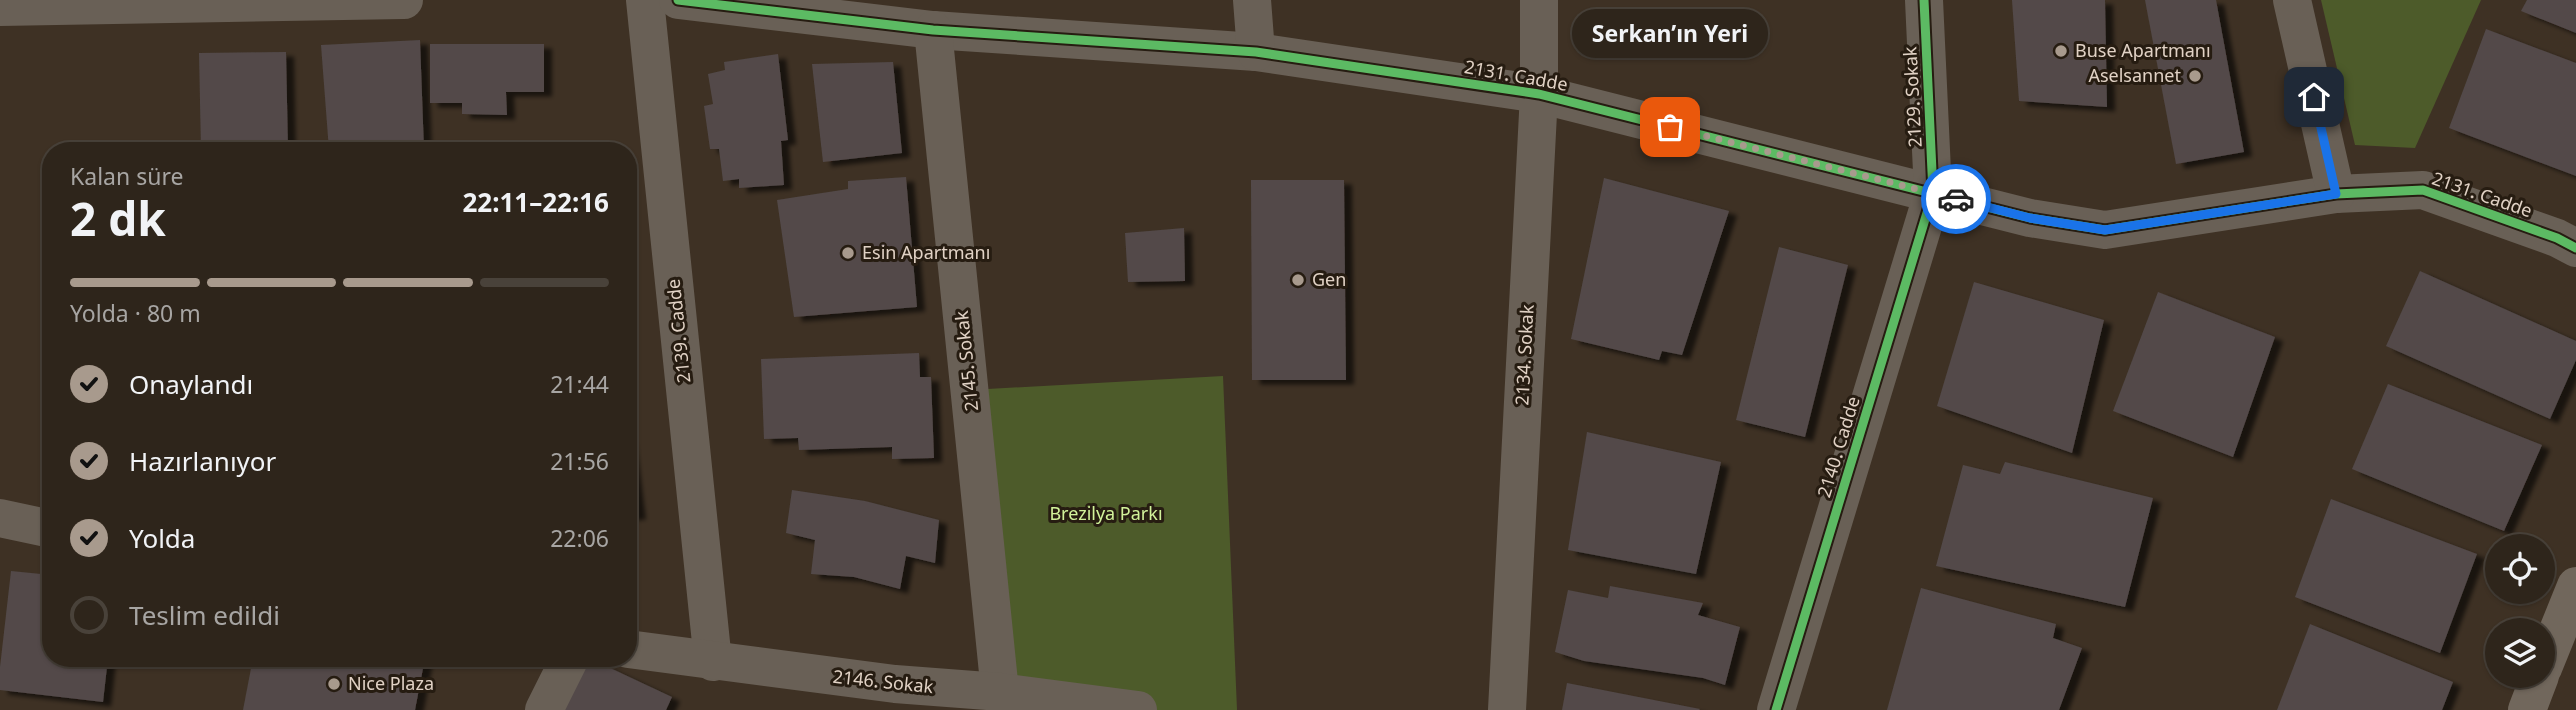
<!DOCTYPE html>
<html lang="tr">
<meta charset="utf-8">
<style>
body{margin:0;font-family:"Noto Sans",sans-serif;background:#3a3128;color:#f1f3f6;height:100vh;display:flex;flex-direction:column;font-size:26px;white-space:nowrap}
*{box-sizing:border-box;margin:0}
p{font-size:23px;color:#a7a5a3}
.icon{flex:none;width:38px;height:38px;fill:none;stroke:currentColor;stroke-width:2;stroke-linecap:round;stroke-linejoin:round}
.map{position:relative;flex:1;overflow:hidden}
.panel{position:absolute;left:42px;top:142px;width:595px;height:525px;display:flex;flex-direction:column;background:#2e251b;border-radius:28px;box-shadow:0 2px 5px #0004,0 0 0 2px #49423a}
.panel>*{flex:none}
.tools{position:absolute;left:2485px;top:534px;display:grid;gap:14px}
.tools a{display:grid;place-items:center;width:70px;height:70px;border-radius:50%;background:#2e251b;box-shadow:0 2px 5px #0004,0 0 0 2px #49423a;font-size:35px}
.pin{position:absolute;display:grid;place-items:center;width:60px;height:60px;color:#fff;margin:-30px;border-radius:14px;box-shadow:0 4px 10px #0006}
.courier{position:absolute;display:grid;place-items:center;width:70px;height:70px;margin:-35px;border:5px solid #1a73e8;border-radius:50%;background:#fff;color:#222;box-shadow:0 2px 9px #0007}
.bubble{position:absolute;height:49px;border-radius:24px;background:#2e251b;box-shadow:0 2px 5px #0004,0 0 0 2px #49423a;font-size:23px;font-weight:700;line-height:49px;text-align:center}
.summary em{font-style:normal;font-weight:700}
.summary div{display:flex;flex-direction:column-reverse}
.summary{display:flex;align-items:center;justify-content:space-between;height:119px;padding:0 28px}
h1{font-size:46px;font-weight:700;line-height:52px}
.bar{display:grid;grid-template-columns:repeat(4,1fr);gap:10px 7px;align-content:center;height:84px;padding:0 28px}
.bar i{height:9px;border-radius:5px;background:#49423a}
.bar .current{background:#a89a8d}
.bar p{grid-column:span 4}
ol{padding:0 28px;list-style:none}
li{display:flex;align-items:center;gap:21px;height:77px}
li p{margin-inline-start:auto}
li .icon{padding:7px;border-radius:50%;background:#a89a8d;color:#111;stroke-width:4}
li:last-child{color:#a7a5a3}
li i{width:38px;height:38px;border:4px solid #49423a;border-radius:50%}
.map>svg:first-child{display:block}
.green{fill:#4d5b2a}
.building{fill:#524949;filter:url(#shadow)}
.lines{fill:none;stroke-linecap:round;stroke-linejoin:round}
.street{stroke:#696056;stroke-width:38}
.secondary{stroke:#71675c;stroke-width:38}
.cycleway-casing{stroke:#261c11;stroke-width:13}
.cycleway{stroke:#5cba63;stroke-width:9}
.done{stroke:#a89a8d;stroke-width:7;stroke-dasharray:0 12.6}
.route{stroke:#1a73e8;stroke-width:9}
.poi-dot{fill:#a89a8d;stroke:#261c11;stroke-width:2.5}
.labels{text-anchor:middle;stroke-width:6;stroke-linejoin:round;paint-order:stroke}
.poi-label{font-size:18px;fill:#e1d2c5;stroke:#261c11;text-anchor:start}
.street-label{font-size:18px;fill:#e1d2c5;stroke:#261c11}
.park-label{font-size:18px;fill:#d2f29a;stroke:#261c11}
</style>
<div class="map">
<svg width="2576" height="710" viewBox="0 0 2576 710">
<defs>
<filter id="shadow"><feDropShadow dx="8" dy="4.5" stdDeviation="2" flood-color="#0009"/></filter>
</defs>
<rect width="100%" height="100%" fill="#3e3124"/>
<g class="green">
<polygon points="2321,0 2481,0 2415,148 2355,145"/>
<polygon points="1223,376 1237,710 1138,710 1000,692 970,390"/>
</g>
<g class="building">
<polygon points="2012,0 2105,0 2107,107 2019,101"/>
<polygon points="2145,0 2216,0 2244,152 2176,164"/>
<polygon points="2527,0 2576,0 2576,33 2521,11"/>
<polygon points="2486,29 2576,63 2576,176 2449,128"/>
<polygon points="420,40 424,150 329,150 321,45"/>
<polygon points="430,44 544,44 544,92 506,92 507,115 462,114 462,103 430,103"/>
<polygon points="286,52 288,150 201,150 199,53"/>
<polygon points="778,54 788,140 781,141 784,185 739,188 739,179 723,181 719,149 710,149 704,106 713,104 708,74 725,70 724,62"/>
<polygon points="893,62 902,153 823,162 812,64"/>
<polygon points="906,177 917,307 794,317 777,200 848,189 848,181"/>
<polygon points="1604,178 1729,211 1682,355 1662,351 1659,360 1571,339"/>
<polygon points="1251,180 1344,180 1346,380 1252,380"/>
<polygon points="1184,228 1185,281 1128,282 1125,233"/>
<polygon points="1779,247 1848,265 1805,437 1736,420"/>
<polygon points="2420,271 2576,341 2576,360 2550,419 2386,346"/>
<polygon points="1974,282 2104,320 2072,453 1937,406"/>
<polygon points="2158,292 2275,337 2233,457 2113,411"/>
<polygon points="919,353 920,377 931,377 934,458 892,459 892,447 799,450 798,438 764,439 761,359"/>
<polygon points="2388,384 2542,445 2504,531 2352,469"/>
<polygon points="1587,432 1721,462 1696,574 1568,550"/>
<polygon points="628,436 638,515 628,516"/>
<polygon points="2005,462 2153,498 2125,607 1936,566 1963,465 2000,474"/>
<polygon points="792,490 865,501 939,520 935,563 906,556 900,589 854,577 811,574 815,540 786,533"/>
<polygon points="2331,499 2477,554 2440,653 2295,597"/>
<polygon points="11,571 51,575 51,658 108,658 103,702 0,690 0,667"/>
<polygon points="1610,586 1703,603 1698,615 1740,627 1725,685 1703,678 1584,661 1555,652 1568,590 1608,598"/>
<polygon points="1921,588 2056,624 2053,638 2082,648 2059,710 1887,710"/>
<polygon points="2310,624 2453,682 2442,710 2277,710"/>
<polygon points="253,658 425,658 415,710 243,710"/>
<polygon points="589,658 672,697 666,710 564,710"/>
<polygon points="1567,683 1700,709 1699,710 1562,710"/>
</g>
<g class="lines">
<g class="street">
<polyline points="645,0 713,662"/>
<polyline points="678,0 933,30 1256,52 1539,94 2030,218 2105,230 2336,194 2423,190 2557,238 2576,248"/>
<polyline points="1252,0 1256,52"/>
<polyline points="2292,0 2336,194"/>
<polyline points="0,7 404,0"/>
<polyline points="933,30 1000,692"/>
<polyline points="0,518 51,529"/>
<polyline points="628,649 895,684 1000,692 1138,710"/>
<polyline points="544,710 570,658"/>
<polyline points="1507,710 1539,94 1539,0"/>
<polyline points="1776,710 1933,193 1924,0"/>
</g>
<g class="secondary">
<polyline points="2543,668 2576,586"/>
<polyline points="2527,710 2540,676"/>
</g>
<defs>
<g id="cycleway">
<polyline points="678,0 933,30 1256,52 1539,94 2030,218 2105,230 2336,194 2423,190 2557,238 2576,248"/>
<polyline points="1776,710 1933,193 1924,0"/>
</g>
</defs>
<use href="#cycleway" class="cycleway-casing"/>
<use href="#cycleway" class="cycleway"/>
</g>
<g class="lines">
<polyline class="done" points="1670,127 1956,199"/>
<polyline class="route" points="1956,199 2030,218 2105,230 2336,194 2314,97"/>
</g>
<g class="poi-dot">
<circle cx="2061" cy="51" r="7"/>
<circle cx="2195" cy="76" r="7"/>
<circle cx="848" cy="253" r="7"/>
<circle cx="1298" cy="280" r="7"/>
<circle cx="334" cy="684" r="7"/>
</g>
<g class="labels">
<g class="poi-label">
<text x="2075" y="57">Buse Apartmanı</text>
<text x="2181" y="82" text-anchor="end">Aselsannet</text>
<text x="862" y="259">Esin Apartmanı</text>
<text x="1312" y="286">Gen</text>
<text x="348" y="690">Nice Plaza</text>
</g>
<g class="street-label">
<text transform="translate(1516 76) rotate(10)" y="6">2131. Cadde</text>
<text transform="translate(1913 97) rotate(-93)" y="6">2129. Sokak</text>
<text transform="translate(2482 195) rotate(19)" y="6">2131. Cadde</text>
<text transform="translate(679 331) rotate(-96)" y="6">2139. Cadde</text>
<text transform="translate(1525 355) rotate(-87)" y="6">2134. Sokak</text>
<text transform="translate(967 361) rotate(-96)" y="6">2145. Sokak</text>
<text transform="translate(1839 447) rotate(-73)" y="6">2140. Cadde</text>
<text transform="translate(883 682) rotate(6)" y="6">2146. Sokak</text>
</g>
<g class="park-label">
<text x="1106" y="520">Brezilya Parkı</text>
</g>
</g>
</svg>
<div class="tools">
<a><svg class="icon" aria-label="locate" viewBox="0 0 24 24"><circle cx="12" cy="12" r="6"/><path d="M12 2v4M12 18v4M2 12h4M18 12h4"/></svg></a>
<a><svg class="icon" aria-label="layers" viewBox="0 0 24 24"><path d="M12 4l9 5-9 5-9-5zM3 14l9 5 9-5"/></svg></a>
</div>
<div class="pin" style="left:1670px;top:127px;background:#ea580c"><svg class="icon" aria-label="bag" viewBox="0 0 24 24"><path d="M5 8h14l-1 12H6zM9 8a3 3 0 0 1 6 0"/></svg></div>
<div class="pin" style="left:2314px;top:97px;background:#1f2937"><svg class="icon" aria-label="home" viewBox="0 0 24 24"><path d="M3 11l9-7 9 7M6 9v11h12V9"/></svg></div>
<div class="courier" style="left:1956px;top:199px"><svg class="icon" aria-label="car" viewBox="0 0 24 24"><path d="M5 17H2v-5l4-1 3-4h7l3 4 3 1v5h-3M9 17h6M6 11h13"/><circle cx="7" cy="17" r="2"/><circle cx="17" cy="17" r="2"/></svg></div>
<div class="bubble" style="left:1572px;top:9px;width:196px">Serkan’ın Yeri</div>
<section class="panel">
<div class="summary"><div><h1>2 dk</h1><p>Kalan süre</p></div><em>22:11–22:16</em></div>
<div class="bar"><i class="current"></i><i class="current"></i><i class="current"></i><i></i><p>Yolda · 80 m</p></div>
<ol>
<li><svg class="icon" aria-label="check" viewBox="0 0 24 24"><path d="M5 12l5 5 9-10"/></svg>Onaylandı<p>21:44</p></li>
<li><svg class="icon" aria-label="check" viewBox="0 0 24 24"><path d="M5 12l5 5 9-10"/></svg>Hazırlanıyor<p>21:56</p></li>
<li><svg class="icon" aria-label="check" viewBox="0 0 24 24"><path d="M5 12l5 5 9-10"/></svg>Yolda<p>22:06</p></li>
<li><i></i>Teslim edildi</li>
</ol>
</section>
</div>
